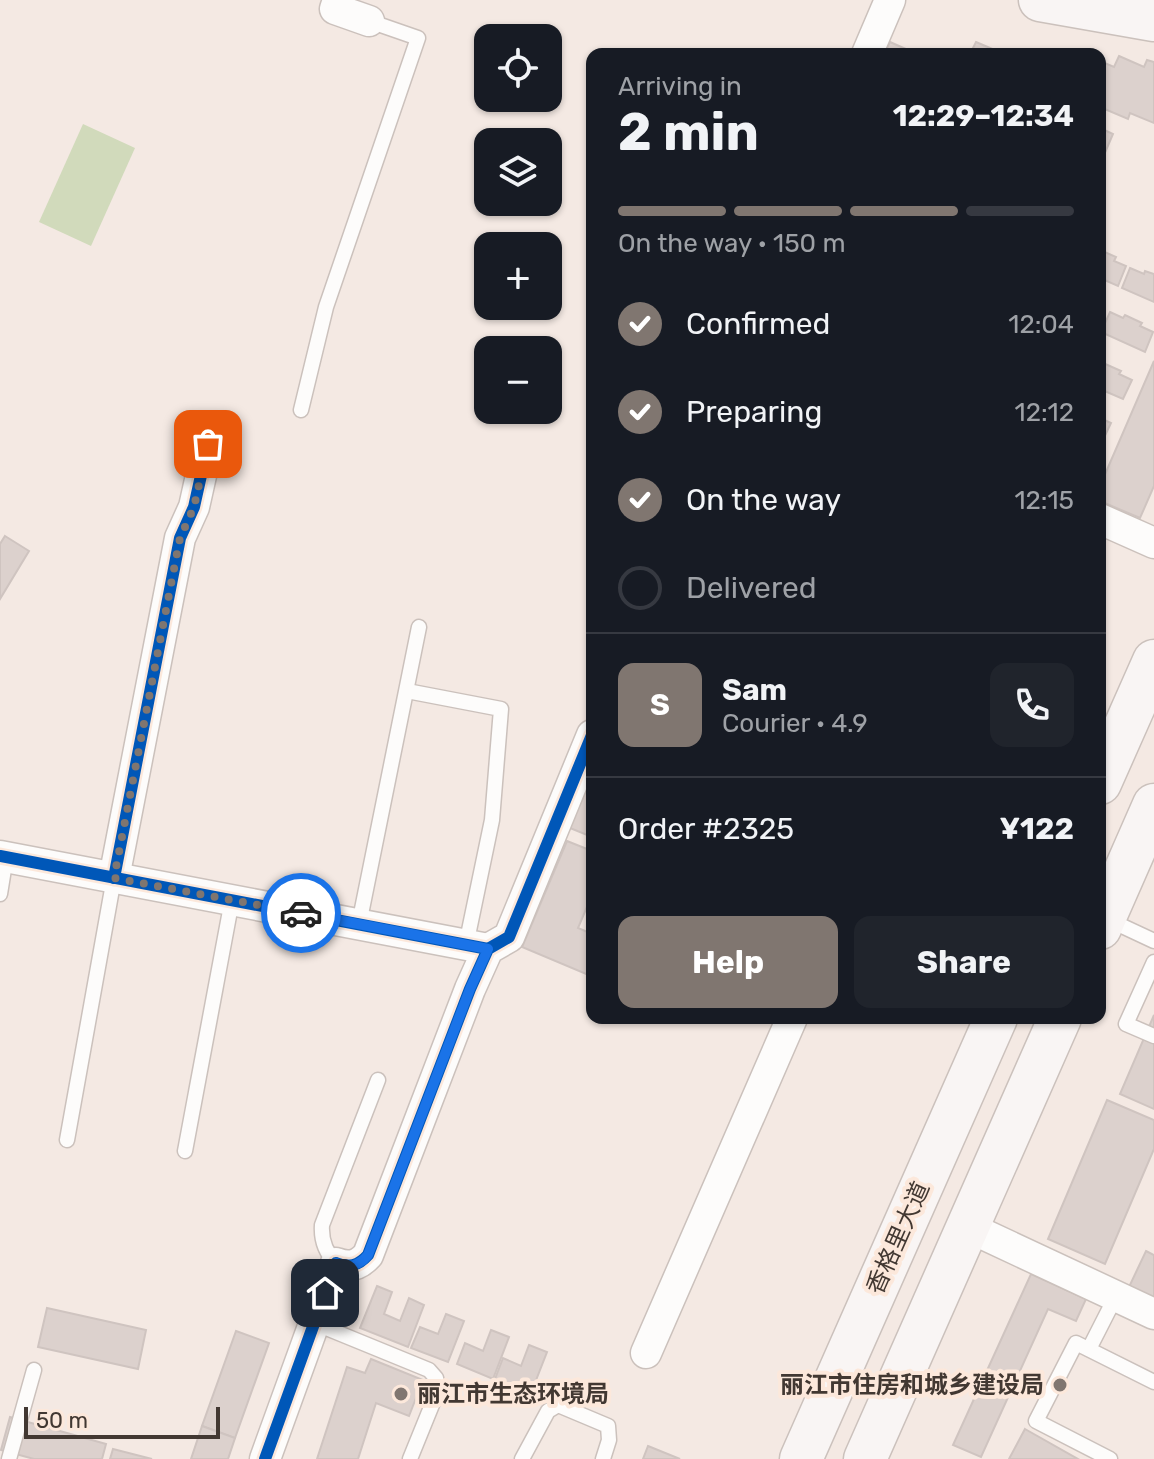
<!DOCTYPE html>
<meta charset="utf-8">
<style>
body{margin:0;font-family:Rubik,"Noto Sans SC",sans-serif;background:#20242c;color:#f1f3f6;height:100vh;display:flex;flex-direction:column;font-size:30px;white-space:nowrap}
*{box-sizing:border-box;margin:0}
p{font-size:26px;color:#9ea1a6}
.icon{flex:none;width:44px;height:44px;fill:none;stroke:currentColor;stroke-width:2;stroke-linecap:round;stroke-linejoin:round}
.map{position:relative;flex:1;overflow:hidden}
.details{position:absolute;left:586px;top:48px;width:520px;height:976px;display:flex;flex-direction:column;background:#171b24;border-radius:16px;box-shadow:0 2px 6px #0004}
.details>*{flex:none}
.controls{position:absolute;left:474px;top:24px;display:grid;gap:16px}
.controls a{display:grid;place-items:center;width:88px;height:88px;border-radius:16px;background:#171b24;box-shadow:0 2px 6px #0004;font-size:40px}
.scale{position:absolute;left:24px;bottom:20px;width:196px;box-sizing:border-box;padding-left:8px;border:4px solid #423832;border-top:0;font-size:22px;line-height:28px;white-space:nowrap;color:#423832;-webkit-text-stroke:6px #fce8db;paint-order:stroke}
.pin{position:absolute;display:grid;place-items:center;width:68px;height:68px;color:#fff;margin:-34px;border-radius:16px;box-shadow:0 4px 12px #0006}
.courier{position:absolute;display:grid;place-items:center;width:80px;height:80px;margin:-40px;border:6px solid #1a73e8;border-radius:50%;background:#fff;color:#222;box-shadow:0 2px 10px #0007}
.overview em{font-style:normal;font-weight:700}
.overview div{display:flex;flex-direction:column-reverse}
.overview{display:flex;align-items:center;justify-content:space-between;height:136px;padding:0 32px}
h1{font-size:52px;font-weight:700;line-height:60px}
.bar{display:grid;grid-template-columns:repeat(4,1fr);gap:12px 8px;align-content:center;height:96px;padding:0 32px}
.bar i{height:10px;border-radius:6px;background:#363941}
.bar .on{background:#807670}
.bar p{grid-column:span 4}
.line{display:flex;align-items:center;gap:20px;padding:0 32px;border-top:2px solid #363941}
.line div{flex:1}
.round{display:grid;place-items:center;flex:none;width:84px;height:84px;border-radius:16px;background:#20242c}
ol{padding:0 32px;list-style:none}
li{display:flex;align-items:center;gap:24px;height:88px}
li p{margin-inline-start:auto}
li .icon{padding:8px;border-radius:50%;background:#807670;color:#fff;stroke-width:4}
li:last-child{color:#9ea1a6}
li i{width:44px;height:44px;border:4px solid #363941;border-radius:50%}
.action{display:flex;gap:16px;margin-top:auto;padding:16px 32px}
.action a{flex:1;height:92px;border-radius:16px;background:#807670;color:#fff;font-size:32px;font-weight:700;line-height:92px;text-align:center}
.action a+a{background:#20242c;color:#f1f3f6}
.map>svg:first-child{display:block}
.green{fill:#d1dabb}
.building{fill:#dcd1cd;stroke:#cfc4c0;stroke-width:2}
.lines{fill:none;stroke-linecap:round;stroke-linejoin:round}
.lane-casing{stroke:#cbc1bc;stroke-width:17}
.street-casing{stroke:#cbc1bc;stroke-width:33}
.secondary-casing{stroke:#cbc1bc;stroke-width:45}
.lane{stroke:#fdfcfb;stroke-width:14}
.street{stroke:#fdfcfb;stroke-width:30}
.secondary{stroke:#f9f5f4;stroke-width:42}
.cycleway-casing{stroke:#fce8db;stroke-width:17}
.cycleway{stroke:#0057b8;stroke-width:12}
.done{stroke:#807670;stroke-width:8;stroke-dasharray:0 14.4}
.route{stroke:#1a73e8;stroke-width:10}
.poi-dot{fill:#807670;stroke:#fce8db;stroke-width:3}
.labels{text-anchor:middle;stroke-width:8;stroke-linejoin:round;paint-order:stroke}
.street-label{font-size:24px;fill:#423832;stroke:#fce8db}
.poi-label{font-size:24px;font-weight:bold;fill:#423832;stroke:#fce8db;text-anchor:end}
</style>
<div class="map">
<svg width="1154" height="1459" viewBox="0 0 1154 1459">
<rect width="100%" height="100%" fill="#f4e9e3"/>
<polygon class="green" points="83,124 135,148 91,246 39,222"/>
<g class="building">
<polygon points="890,42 917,54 884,54"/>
<polygon points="976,42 1004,54 970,54"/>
<polygon points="1119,56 1144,67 1147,60 1154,62 1154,123 1130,113 1128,119 1100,107 1100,61 1114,67"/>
<polygon points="1100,128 1113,134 1101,162 1100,162"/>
<polygon points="1100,250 1116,257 1114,261 1126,266 1118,286 1100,278"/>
<polygon points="1130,268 1144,274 1145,271 1154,274 1154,302 1122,288"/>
<polygon points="1110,312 1123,318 1125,315 1142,323 1140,326 1153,332 1145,352 1101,332"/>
<polygon points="1154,361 1154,486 1140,518 1100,501 1100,486"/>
<polygon points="1103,363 1121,371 1119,374 1132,380 1123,399 1100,389 1100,366"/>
<polygon points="1100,418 1111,423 1102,442 1100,441"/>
<polygon points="5,536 29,551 0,599 0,544"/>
<polygon points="592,772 592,837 565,826"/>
<polygon points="567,841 592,851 592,895 578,928 592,934 591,976 522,947"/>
<polygon points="1154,1015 1154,1109 1120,1094"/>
<polygon points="1107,1100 1154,1120 1154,1149 1105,1264 1048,1239"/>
<polygon points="1146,1251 1154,1255 1154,1299 1129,1287"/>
<polygon points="1031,1274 1086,1299 1076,1321 1048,1309 981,1457 953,1445"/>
<polygon points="377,1286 392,1292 384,1314 400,1321 409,1298 424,1305 408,1347 360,1328"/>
<polygon points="47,1308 146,1330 138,1369 38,1347"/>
<polygon points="446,1314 464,1321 448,1362 411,1348 420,1327 438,1334"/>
<polygon points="491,1330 509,1337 493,1379 457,1364 465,1343 483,1351"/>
<polygon points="236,1331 269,1343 235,1438 202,1426"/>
<polygon points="529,1345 547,1352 531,1393 495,1379 503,1358 521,1366"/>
<polygon points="371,1359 423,1380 409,1416 376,1403 358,1459 317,1459 347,1367 365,1373"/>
<polygon points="10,1417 106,1444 102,1459 34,1459 1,1450"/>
<polygon points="202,1426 235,1438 228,1459 191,1459"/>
<polygon points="1025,1429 1078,1459 1009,1459"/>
<polygon points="648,1446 680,1459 643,1459"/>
<polygon points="113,1449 152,1459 110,1459"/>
</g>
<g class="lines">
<defs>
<g id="lane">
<polyline points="301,410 326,307 418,38 369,21"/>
<polyline points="407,691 501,709 492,820 466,945"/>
<polyline points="0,894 6,857"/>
<polyline points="1107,919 1154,941"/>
<polyline points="359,924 419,627"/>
<polyline points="1154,962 1126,1024 1154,1036"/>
<polyline points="67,1140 114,878"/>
<polyline points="185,1151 232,900"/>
<path d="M336,1263c-11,-11 -15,-23 -14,-38l56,-145"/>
<polyline points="314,1323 429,1370 436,1378 438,1390 410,1459"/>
<polyline points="1089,1349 1116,1296"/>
<polyline points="9,1459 34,1370"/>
<polyline points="522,1459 548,1411 558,1405 608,1426 609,1440 603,1459"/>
<polyline points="1110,1459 1036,1421 1076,1343 1154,1382"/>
</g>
<g id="street">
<polyline points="338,0 335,9 369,21"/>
<polyline points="867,54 890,0"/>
<polyline points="1100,519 1154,543"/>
<polyline points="0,856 488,949"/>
<polyline points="114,878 180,538 194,507 208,444"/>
<polyline points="968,1227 1154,1314"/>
<polyline points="646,1353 792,1018"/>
<path d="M265,1459l71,-196c13,5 22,3 32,-8l102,-266 18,-40 21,-12 83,-202"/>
</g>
<g id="secondary">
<polyline points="1040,0 1154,20"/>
<polyline points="1100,783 1154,661"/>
<polyline points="1100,928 1154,805"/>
<polyline points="801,1459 996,1018"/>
<polyline points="865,1459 1060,1018"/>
</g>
</defs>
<use href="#lane" class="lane-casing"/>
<use href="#street" class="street-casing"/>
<use href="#secondary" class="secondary-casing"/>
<use href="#lane" class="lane"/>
<use href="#street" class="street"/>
<use href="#secondary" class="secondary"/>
<defs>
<g id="cycleway">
<polyline points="0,856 488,949"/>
<polyline points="114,878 180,538 194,507 208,444"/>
<path d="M265,1459l71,-196c13,5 22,3 32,-8l102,-266 18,-40 21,-12 83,-202"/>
</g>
</defs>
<use href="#cycleway" class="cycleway-casing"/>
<use href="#cycleway" class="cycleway"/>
</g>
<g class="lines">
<polyline class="done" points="208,444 194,507 180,538 114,878 301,913"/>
<path class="route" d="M301,913l187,36 -18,40 -102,266c-9,11 -19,13 -32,8l-11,30"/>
</g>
<g class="poi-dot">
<circle cx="1060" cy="1385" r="8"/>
<circle cx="401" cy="1394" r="8"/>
</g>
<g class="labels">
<g class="street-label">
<text transform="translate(898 1238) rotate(-66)" y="8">香格里大道</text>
</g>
<g class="poi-label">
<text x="1044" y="1393">丽江市住房和城乡建设局</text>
<text x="417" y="1402" text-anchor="start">丽江市生态环境局</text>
</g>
</g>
</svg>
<div class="controls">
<a><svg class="icon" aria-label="locate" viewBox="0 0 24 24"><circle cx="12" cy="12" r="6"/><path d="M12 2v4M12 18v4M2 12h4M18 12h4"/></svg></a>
<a><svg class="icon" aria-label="layers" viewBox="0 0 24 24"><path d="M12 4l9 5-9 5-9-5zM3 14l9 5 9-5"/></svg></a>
<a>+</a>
<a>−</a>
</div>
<div class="scale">50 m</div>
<div class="pin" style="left:208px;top:444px;background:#ea580c"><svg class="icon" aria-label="bag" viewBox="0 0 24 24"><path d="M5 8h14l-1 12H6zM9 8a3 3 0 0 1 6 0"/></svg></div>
<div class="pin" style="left:325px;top:1293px;background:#1f2937"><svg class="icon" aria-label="home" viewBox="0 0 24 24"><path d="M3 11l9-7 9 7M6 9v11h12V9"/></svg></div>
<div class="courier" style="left:301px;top:913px"><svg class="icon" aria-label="car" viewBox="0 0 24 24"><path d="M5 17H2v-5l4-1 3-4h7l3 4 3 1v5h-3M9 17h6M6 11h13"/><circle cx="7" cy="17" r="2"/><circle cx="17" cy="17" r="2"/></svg></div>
<section class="details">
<div class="overview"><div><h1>2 min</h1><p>Arriving in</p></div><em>12:29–12:34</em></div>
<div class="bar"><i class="on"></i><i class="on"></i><i class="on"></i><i></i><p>On the way · 150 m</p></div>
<ol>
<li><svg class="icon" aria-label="check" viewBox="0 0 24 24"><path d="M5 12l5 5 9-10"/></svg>Confirmed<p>12:04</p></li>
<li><svg class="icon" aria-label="check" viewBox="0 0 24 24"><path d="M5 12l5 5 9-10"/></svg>Preparing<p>12:12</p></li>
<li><svg class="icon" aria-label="check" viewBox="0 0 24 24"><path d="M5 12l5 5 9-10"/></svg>On the way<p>12:15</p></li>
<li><i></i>Delivered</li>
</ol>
<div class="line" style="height:144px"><b class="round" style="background:#807670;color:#fff">S</b><div><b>Sam</b><p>Courier · 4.9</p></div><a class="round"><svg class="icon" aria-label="phone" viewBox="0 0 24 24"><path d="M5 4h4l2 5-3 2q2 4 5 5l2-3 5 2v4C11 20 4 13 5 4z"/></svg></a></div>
<div class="line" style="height:104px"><div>Order #2325</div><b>¥122</b></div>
<div class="action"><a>Help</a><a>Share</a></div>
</section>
</div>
